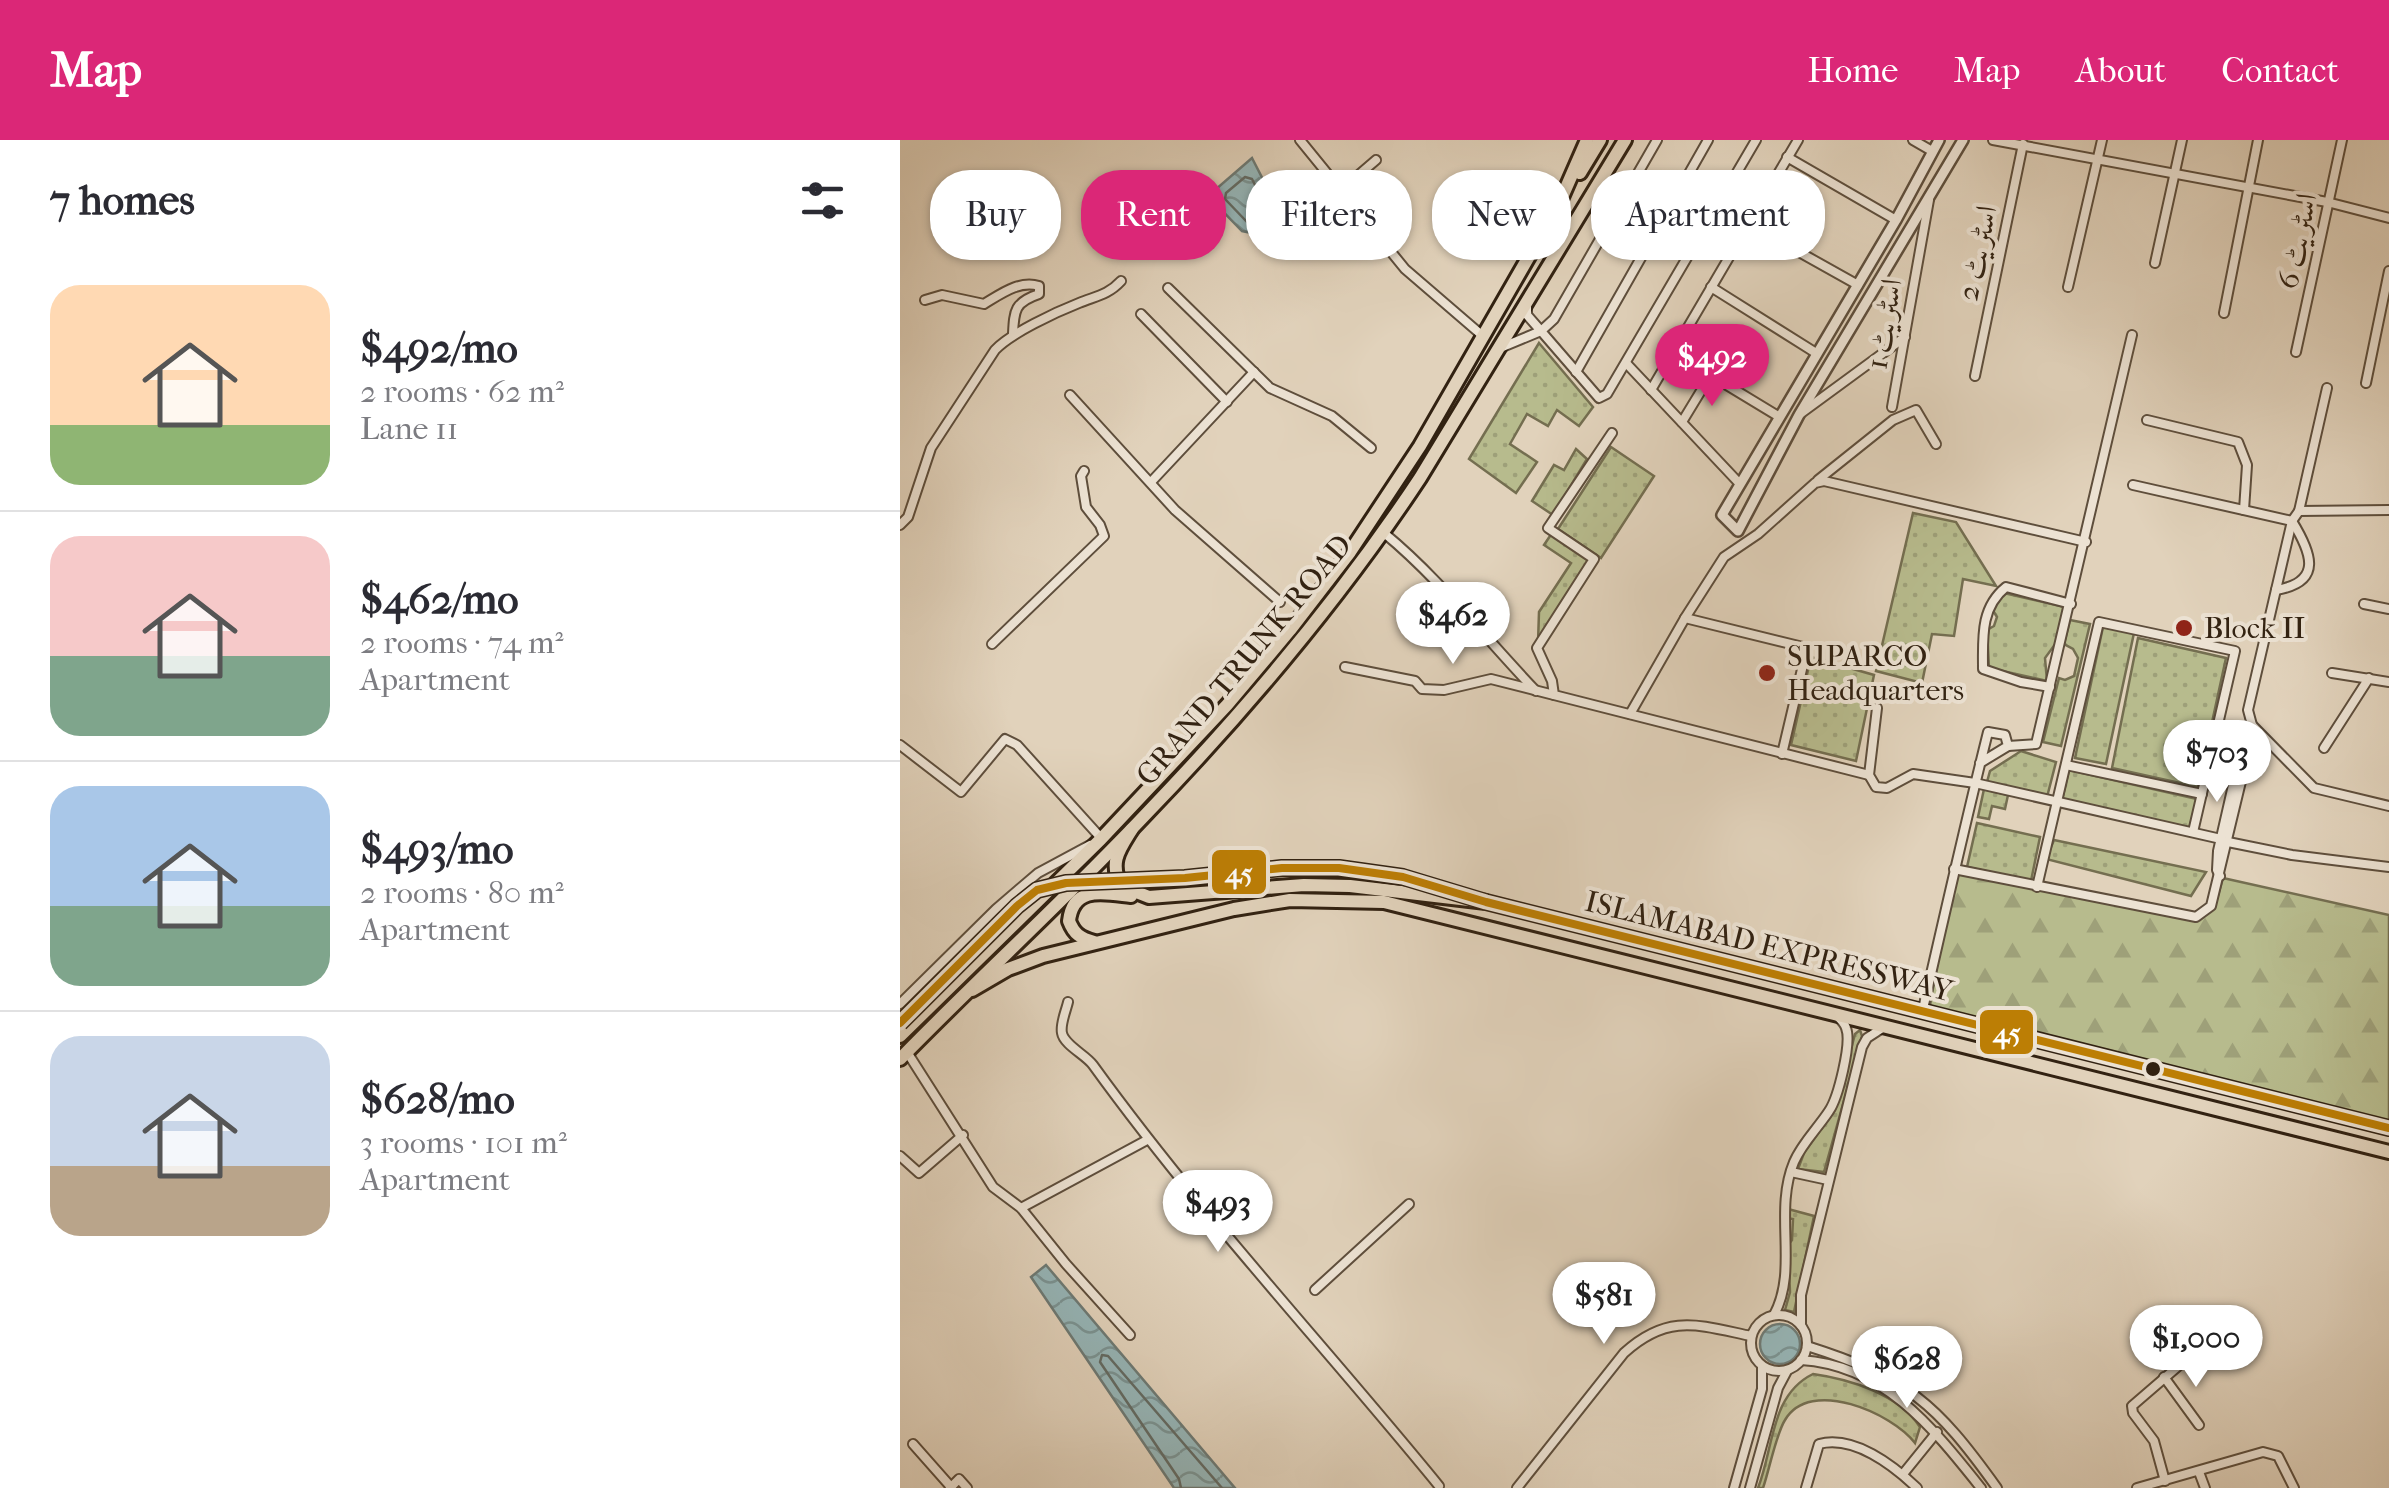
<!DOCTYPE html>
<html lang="en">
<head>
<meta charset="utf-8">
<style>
	:root { --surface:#fff; --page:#f2f2f3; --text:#2b2b33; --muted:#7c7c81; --line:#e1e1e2; --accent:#db2777 }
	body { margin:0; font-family:"IM FELL French Canon",Amiri,serif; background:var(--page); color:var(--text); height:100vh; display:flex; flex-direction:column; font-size:38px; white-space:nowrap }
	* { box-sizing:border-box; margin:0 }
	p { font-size:32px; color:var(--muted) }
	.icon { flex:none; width:55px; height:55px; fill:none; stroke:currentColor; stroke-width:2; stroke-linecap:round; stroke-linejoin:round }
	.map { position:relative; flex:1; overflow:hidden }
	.drawer { display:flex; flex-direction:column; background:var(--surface); width:900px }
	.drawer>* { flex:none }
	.hud { position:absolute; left:30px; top:30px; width:950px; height:90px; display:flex; gap:20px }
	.price { position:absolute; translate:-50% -85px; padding:0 22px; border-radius:35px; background:#fff; color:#222; font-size:32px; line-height:65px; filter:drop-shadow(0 2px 5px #0008) }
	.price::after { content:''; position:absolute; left:50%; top:60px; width:30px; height:22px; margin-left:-15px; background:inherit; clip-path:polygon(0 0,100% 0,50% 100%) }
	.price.current { background:var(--accent); color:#fff }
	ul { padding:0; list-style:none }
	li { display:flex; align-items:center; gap:30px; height:250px; padding:0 50px }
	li+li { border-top:2px solid var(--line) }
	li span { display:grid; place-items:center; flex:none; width:280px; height:200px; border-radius:30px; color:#555 }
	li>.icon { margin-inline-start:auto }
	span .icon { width:120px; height:120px; fill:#fffc; stroke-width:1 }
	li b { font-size:42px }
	h2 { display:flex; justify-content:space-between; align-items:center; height:120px; padding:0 50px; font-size:42px }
	.pill { padding:0 35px; border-radius:40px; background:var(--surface); box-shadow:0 2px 8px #0004; font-size:35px; line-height:90px }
	.pill.current { background:var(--accent); color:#fff }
	header { display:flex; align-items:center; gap:60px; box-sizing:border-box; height:140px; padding:0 50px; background:var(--accent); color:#fff }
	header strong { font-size:48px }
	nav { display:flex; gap:55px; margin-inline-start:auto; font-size:35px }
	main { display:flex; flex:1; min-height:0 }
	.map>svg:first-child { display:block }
</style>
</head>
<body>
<header>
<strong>Map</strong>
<nav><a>Home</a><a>Map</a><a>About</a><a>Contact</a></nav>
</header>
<main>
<section class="drawer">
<h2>7 homes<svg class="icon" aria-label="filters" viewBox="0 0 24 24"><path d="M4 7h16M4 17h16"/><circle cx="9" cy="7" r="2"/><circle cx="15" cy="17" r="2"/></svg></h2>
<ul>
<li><span style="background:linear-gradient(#ffd9b3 70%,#8fb573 0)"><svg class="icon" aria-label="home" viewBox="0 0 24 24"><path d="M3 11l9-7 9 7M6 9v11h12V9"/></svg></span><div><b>$492/mo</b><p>2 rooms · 62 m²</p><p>Lane 11</p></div></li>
<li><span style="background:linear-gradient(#f6c9c9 60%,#7fa58c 0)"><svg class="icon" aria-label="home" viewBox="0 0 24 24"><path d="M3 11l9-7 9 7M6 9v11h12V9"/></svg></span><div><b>$462/mo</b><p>2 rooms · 74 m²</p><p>Apartment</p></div></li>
<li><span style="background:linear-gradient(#a9c7e8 60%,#7fa58c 0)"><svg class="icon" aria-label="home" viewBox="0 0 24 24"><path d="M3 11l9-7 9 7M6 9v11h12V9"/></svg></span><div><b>$493/mo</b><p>2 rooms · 80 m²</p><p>Apartment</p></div></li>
<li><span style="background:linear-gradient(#c9d6e8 65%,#b9a48a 0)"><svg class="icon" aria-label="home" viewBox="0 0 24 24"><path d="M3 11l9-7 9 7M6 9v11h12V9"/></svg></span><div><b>$628/mo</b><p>3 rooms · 101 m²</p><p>Apartment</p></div></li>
</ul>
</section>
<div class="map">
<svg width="1489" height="1348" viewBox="0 0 1489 1348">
	<defs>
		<pattern id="grass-dots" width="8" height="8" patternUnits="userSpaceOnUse" patternTransform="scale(2.5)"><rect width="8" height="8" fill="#b7bb8d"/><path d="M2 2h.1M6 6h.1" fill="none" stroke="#9ea079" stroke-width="1.8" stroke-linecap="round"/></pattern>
		<pattern id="forest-firs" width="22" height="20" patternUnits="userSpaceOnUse" patternTransform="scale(2.5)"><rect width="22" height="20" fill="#b7bb8d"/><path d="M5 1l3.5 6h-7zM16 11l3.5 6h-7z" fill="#9ea079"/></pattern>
		<pattern id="water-waves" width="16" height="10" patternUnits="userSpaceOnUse" patternTransform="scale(2.5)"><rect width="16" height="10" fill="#96b6b8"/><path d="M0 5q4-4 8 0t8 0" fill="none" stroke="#7b9494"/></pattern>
	</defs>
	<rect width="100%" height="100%" fill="#e1d2bb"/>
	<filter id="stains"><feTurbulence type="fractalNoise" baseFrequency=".002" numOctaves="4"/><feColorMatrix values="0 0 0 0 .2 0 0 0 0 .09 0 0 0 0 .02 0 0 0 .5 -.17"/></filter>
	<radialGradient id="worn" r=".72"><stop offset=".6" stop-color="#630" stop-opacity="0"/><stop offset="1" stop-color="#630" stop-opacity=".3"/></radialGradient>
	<g fill="url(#grass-dots)" stroke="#746e50" stroke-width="2.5">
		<polygon points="639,203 693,267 679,286 657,270 648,286 627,274 610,304 637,322 616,353 569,319"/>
		<polygon points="711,307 754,336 701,418 658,389"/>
		<polygon points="676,309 687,319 653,375 632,361 654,325 664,330"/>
		<polygon points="1013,373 1056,382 1096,446 1063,439 1054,496 1032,494 1022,543 976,531"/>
		<polygon points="652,393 691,420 638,503 639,472 671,423 644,405"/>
		<polygon points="1104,453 1165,467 1156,503 1145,518 1147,541 1089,528 1087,490 1094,486 1097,477 1092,469"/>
		<polygon points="1170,480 1190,484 1161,606 1143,602 1159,538 1165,540 1174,536 1178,518 1173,509 1164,504"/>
		<polygon points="1203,487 1234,493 1206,624 1175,618"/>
		<polygon points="1238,498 1326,518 1298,647 1212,628"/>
		<polygon points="911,517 974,535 956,621 891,605"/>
		<polygon points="1121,611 1156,622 1147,657 1087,642 1090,631"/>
		<polygon points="1169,630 1297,659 1289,689 1162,660"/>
		<polygon points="1084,649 1108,655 1105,669 1092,666 1089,679 1078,677"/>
		<polygon points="1077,683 1140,697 1131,741 1067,727"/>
		<polygon points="1154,700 1306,732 1291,756 1146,719"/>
		<polygon points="960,890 962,896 924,1032 898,1029 904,1013 935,970 955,894"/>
		<polygon points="888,1069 914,1076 894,1172 885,1170 890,1152 888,1105 892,1100 893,1079 886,1078"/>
		<path d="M913,1234C949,1239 999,1254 1020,1287L1015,1303C992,1273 910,1237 885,1280C876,1294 869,1331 863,1348H858C874,1308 870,1255 913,1234Z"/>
	</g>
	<polygon fill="url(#forest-firs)" stroke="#746e50" stroke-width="2.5" points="1054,729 1300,780 1315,766 1323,738 1489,775 1489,981 1029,871"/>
	<g fill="url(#water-waves)" stroke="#6e7b76" stroke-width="2.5">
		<polygon points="352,18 395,102 342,91 308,56"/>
		<polygon points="146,1125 335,1348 274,1348 131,1137"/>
		<circle cx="880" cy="1204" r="20"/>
	</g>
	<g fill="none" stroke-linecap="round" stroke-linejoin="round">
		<g stroke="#646c65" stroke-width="2.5">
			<polygon points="345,37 352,39 372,79 370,85 347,82 325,59 326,53"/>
			<polyline points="281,1348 279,1339 200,1222 202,1215 208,1216 322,1348"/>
		</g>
		<defs>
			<g id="minor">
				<polyline points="400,0 505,129 584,197"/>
				<polyline points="757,0 654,179 641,191 699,258 707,254 856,0"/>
				<polyline points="1013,0 1032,11"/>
				<polyline points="1093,0 1427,62 1489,78"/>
				<polyline points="887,17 996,80"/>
				<polyline points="728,46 801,91"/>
				<polyline points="440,51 476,20"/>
				<polyline points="849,84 958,145"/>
				<polyline points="1255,123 1282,0"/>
				<polyline points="811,147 916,213"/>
				<polyline points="1168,147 1202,0"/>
				<polyline points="268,148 370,248 432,276 471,308"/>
				<path d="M25,160L42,155L84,164C101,154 119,140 139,146V154C115,162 114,170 113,194"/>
				<polyline points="1324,173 1358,0"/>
				<polyline points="241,174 327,262"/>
				<polyline points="600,208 641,191 627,175 627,165"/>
				<polyline points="1396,212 1442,0"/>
				<polyline points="774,213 878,276"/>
				<polyline points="726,223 839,343"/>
				<polyline points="676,232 808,0"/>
				<polyline points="1075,236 1123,4"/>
				<polyline points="1466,243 1489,131"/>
				<polyline points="751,250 898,0"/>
				<polyline points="170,255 275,370 380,462"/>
				<polyline points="992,267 1029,60"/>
				<polyline points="900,274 1005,197"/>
				<polyline points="1247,280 1338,302 1347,325 1344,370"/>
				<polyline points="782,282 810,236"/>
				<polyline points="712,293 648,388 694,419 637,508 652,541 654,555 969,635"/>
				<polyline points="918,340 993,280 1016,270 1036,304"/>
				<polyline points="251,342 354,232"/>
				<path d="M1233,345L1392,381C1411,412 1424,442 1376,450"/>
				<polyline points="1399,371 1427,248"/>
				<path d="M0,385L8,377L31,308L95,210C111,193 156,172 179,163C196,156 208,155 221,141"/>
				<path d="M484,393C540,439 585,498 636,551"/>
				<polyline points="1464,464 1489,469"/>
				<polyline points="785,478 824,417 858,394 915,343 924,341 1186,402"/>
				<polyline points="92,504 204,396 200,385 186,367 181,336 184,331"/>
				<polyline points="445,527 515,541 522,549 544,550 591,539 654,555"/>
				<polyline points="1432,533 1489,542"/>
				<path d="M1150,547L1121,542L1083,529C1083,498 1080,468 1106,447L1171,464"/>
				<polyline points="977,568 969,635 976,647 987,648 1013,634 1075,643 1321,699"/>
				<polyline points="730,574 785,478 907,508 882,614"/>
				<polyline points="1352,585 1414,648 1489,666"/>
				<polyline points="0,605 61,652 105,599 117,605 201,698"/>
				<polyline points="1108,606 1136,604 1232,195"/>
				<polyline points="1424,608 1469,538"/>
				<polyline points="1166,625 1302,654"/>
				<polyline points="1328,702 1392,715 1489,727"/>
				<polyline points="1054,729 1296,777 1311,766 1351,600 1349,594"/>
				<polyline points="1320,736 1317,730 1318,711 1344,597 1352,585 1348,570 1392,381 1399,371 1489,370"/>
				<polyline points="1137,747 1199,482 1335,511 1293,692"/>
				<path d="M168,862C166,871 160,884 162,893C164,905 186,915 193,925C300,1073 424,1205 539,1346"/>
				<polyline points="0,864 96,769 138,733 190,705"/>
				<path d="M1023,869C1044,777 1065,684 1088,592L1105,595L1108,606L1080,623"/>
				<polyline points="7,912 93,1047 121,1068 166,1124 230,1195"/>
				<polyline points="0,1016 19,1033 63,995"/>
				<polyline points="891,1032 928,1040"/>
				<polyline points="121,1068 247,1000"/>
				<polyline points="415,1150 509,1064"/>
				<circle cx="879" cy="1203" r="28"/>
				<path d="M874,1175C899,1129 873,1072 894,1022C902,1003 918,988 929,971C938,958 952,903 946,888C945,884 940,879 937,876"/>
				<polyline points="901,1185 901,1155 962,907 967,898 984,887"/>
				<path d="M907,1206C1008,1238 1036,1263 1097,1348"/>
				<path d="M901,1220C984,1225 1033,1288 1081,1348"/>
				<polyline points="1264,1237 1299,1285"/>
				<polyline points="13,1304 51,1347"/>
				<polyline points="1299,1332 1305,1348"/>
				<polyline points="1003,1334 1037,1292"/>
				<polyline points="1265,1341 1254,1301 1233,1273 1232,1266 1290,1216"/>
				<polyline points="50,1348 59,1339 67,1348"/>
				<path d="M617,1348L724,1213C768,1173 798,1185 851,1196"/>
				<polyline points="834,1348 862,1249 862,1227"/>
				<polyline points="850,1348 878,1248 887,1231"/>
				<path d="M906,1348L919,1304C954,1295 993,1325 1017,1348"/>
				<polyline points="1237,1348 1363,1312 1378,1316 1394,1348"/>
			</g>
			<polyline id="tertiary" points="1039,0 996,80 822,375 838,391 899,275 1063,0"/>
			<g id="trunk">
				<polyline points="680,33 700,0"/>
				<path d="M232,689C219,710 209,722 221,746L249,757L404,745L450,746L586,762L1489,988"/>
				<path d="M194,802C180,798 174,794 169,781C173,745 204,753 231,756"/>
				<polyline points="72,850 108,829 143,816 334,769 390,760 484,762 1489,1012"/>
				<polyline points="0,896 201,699 327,565 390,490 450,412 520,306 659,64 687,0"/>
				<path d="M0,919C81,836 167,758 247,673C347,569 440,459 520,338L725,0"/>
			</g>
		</defs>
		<use href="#minor" stroke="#5e4e3c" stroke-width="12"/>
		<use href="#tertiary" stroke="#5e4e3c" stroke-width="14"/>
		<use href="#trunk" stroke="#322212" stroke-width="18"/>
		<use href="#minor" stroke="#ece2d3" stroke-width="8"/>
		<use href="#tertiary" stroke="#ece2d3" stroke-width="9"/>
		<use href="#trunk" stroke="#e1d2bb" stroke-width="12"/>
		<defs>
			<polyline id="trunk-bridge" points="0,883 117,766 137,750 166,743 285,738 382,728 439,728 503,737 586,762"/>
		</defs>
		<use href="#trunk-bridge" stroke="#322212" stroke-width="18" stroke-linecap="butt"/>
		<use href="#trunk-bridge" stroke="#e1d2bb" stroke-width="12"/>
		<defs>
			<polyline id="bus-1" points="0,883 117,766 137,750 166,743 285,738 382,728 439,728 503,737 586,762 1489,988"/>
		</defs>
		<use href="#bus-1" stroke="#ece2d3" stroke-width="15"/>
		<use href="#bus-1" stroke="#bc7e05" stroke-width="8"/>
	</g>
	<g fill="#8f2418" stroke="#ece2d3" stroke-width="4">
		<circle cx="1284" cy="488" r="10"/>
		<circle cx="867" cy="533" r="10"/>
	</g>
	<circle fill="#322212" stroke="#ece2d3" stroke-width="4" cx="1253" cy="929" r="9"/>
	<g text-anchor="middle" stroke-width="8" stroke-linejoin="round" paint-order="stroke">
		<g font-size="30" fill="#322212" stroke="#ece2d3">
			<text transform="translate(1397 101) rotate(-78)" y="10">اسٹریٹ 6</text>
			<text transform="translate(1077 113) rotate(-78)" y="10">اسٹریٹ 2</text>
			<text transform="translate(984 184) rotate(-80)" y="10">اسٹریٹ 1</text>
			<text transform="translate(344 520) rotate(-50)" y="10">GRAND TRUNK ROAD</text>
			<text transform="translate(869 806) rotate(14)" y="10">ISLAMABAD EXPRESSWAY</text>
		</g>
		<g font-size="30" fill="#322212" stroke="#ece2d3" text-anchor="start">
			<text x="1304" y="498">Block II</text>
			<text x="887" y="526">SUPARCO<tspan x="887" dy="34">Headquarters</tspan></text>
		</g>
	</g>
	<g stroke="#ece2d3" stroke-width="4">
		<rect x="310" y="708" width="58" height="48" rx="10" fill="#bc7e05"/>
		<rect x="1078" y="868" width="57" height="48" rx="10" fill="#bc7e05"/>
	</g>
	<g font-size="28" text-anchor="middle" font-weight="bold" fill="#fff">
		<text x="339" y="742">45</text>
		<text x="1107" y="902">45</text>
	</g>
	<rect width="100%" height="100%" filter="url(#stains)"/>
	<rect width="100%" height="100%" fill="url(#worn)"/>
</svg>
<b class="price current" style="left:812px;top:269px">$492</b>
<b class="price" style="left:553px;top:527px">$462</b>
<b class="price" style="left:1317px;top:665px">$703</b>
<b class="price" style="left:318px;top:1115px">$493</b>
<b class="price" style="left:704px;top:1207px">$581</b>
<b class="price" style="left:1296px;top:1250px">$1,000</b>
<b class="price" style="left:1007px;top:1271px">$628</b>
<div class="hud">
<a class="pill">Buy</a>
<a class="pill current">Rent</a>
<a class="pill">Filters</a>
<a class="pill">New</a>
<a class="pill">Apartment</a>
</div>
</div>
</main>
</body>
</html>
